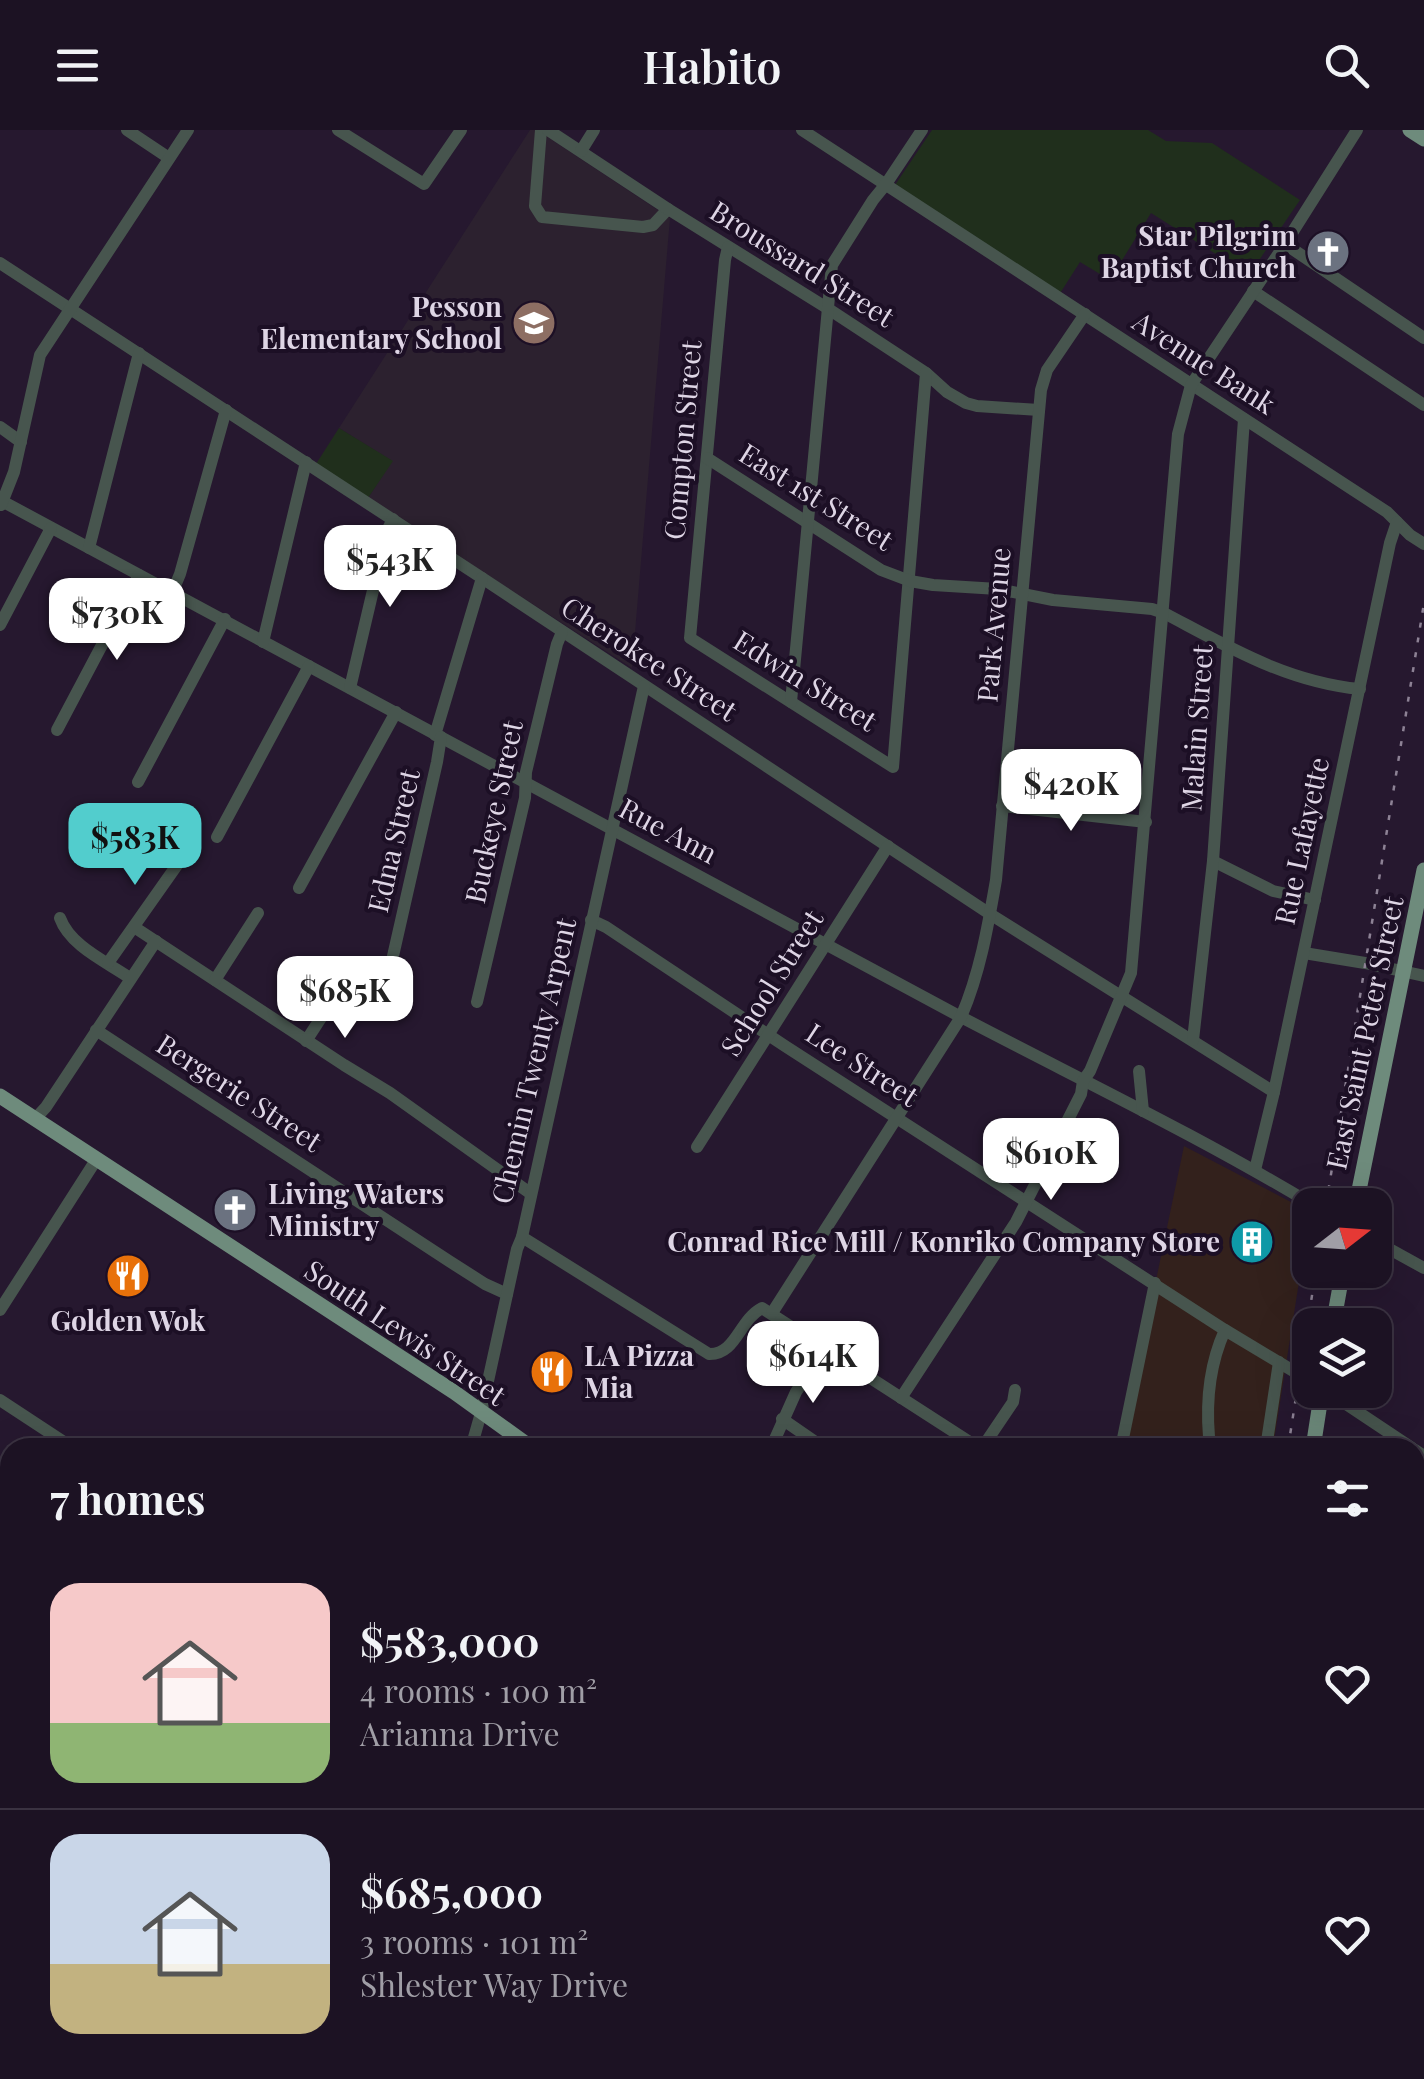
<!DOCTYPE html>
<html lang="en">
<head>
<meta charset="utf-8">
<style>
	:root { --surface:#1c1223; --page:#292030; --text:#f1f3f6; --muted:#a09ea6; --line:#3a3241; --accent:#52cdcd }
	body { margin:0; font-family:"Playfair Display",serif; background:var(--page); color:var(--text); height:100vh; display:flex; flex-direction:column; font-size:38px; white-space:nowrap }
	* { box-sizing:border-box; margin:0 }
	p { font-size:32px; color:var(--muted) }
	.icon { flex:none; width:55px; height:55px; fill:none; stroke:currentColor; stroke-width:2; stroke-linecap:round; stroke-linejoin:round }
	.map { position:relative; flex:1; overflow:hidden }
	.details { position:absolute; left:0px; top:1308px; width:1425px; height:642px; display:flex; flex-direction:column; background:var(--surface); border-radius:30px 30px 0 0; box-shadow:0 10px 40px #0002,0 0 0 2px var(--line) }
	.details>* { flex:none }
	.needle { width:65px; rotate:73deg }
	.buttons { position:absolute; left:1292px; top:1058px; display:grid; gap:20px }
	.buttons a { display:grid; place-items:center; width:100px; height:100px; border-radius:20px; background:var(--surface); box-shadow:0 10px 40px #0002,0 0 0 2px var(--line); font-size:50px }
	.price { position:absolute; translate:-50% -85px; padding:0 22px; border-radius:20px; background:#fff; color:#222; font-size:32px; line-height:65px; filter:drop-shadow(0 2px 5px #0008) }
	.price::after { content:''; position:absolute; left:50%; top:60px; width:30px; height:22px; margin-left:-15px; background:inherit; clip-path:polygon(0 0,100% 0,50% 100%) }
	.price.current { background:var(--accent); color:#111 }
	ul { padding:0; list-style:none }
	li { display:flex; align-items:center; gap:30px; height:250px; padding:0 50px }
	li+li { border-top:2px solid var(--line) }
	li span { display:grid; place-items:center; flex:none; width:280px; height:200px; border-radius:30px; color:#555 }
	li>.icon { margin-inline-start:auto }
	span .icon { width:120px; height:120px; fill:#fffc; stroke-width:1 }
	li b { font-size:42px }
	h2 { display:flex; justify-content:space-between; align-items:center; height:120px; padding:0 50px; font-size:42px }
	header { display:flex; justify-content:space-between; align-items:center; height:130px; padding:0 50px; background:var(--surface); font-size:45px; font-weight:600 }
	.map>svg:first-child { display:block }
</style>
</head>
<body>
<header><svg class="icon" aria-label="menu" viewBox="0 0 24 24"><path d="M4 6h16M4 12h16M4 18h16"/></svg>Habito<svg class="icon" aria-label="search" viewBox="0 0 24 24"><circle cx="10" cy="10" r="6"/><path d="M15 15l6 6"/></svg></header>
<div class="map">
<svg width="1424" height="1949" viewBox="0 0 1424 1949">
	<rect width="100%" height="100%" fill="#26182f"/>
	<polygon fill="#33211c" points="1184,1016 1310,1082 1273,1317 1121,1318"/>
	<polygon fill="#2c212f" points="530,0 537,0 670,88 632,538 368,368 392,331 339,298"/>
	<g fill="#202f1c">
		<polygon points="932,0 1148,0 1166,11 1212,13 1300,70 1249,145 1151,83 1110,150 1080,132 1059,165 895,55"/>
		<polygon points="339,298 393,331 368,368 316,334"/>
	</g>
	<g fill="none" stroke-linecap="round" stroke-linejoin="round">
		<polyline stroke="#416d71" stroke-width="2.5" points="1213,1949 1215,1940"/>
		<g stroke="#47554e" stroke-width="12">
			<polyline points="127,0 169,28"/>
			<polyline points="338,0 424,54 461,0"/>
			<polyline points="541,0 535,76 542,87 643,97 653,95 668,79"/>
			<polyline points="548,0 668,79 827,178 926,243 947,262 966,273 977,276 1039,280"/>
			<polyline points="802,0 1387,382 1410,405 1424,414"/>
			<polyline points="581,21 594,0"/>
			<polyline points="1285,114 1424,208"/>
			<polyline points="728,117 725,130 690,508 893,637 926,243"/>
			<polyline points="0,133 482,448 990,784 1274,962"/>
			<polyline points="1253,161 1424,275"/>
			<polyline points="0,297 21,312"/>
			<path d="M707,328L881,440L910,451L933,455L998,459L1053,470L1152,479L1164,483C1227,516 1286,552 1360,559"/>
			<path d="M0,370L961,887C1079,949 1199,1006 1313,1075"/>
			<polyline points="1,375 14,342 40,225 188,0"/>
			<polyline points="89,418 139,223"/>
			<polyline points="172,463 180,444 226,280"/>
			<polyline points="0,495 51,398"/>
			<polyline points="263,512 306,332"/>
			<polyline points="350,558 387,401 393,389"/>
			<polyline points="791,572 832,135 873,70 886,54 922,0"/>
			<polyline points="57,600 139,445"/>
			<polyline points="435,605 482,448"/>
			<polyline points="138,652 225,489"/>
			<polyline points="1002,676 1146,692"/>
			<polyline points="217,707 309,536"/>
			<polyline points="1213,731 1273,761 1315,770"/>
			<polyline points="299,758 396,582"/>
			<path d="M60,788C70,816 107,832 130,848"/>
			<polyline points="591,790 606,797 785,916 1225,1200 1310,1251"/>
			<polyline points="134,797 344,935 390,963 530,1063"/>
			<polyline points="1304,823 1365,833 1424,846"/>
			<polyline points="393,826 437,632 441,607"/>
			<polyline points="108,833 182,728 177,712 135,686 124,687"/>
			<polyline points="215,850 258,783"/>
			<polyline points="477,872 525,668 526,642 557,514 562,502"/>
			<polyline points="96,900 449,1131 485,1154 507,1164"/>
			<polyline points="1193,910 1213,731 1244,289"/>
			<polyline points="306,911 352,840"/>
			<polyline points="1139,941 1143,981"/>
			<polyline points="35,989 46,977 156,811"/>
			<polyline points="697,1017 888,716"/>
			<polyline points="1255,1040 1274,962 1390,413 1397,392"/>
			<path d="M522,1107L709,1224C736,1225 739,1190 762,1178L979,1318"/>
			<polyline points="1375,1111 1424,1138"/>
			<polyline points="0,1180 96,1030"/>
			<path d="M772,1183L961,887C980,843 988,796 996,750L1041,260L1047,240L1085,184"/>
			<polyline points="1325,1260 1412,1318"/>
			<polyline points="901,1268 1016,1092 1081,964 1083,951 1090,941 1131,843 1178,304 1191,255 1285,114 1357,0"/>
			<polyline points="0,1270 73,1318"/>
			<polyline points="782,1289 824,1318"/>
			<path d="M1209,1307C1206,1271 1210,1233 1225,1200"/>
			<polyline points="471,1318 481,1283 517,1119 522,1107 644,556"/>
			<polyline points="771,1318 796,1262 824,1219"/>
			<polyline points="982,1318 1013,1272 1015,1260"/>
			<polyline points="1121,1318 1155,1153"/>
			<polyline points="1266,1318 1279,1232"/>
			<polyline points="1415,1320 1424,1326"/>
			<polyline points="1415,1439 1424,1399"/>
			<polyline points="0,1723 10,1730"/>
			<polyline points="0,1742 10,1749"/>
			<polyline points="303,1940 315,1949"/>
			<polyline points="332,1940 346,1949"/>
			<polyline points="1002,1940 1016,1949"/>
			<polyline points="52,1949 55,1940"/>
			<polyline points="883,1949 889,1940"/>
			<polyline points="1167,1949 1168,1940"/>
		</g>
		<g stroke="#6e8b7c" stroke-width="15">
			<polyline points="1410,0 1424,9"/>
			<polyline points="0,966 454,1262 532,1318"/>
			<polyline points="1356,1075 1424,740"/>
			<polyline points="1333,1195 1343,1140"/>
			<polyline points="1313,1318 1322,1260"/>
			<polyline points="1415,1923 1424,1930"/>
			<polyline points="1237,1949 1238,1940"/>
		</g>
		<g stroke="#8d8295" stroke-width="2.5" stroke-dasharray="5 10" stroke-linecap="butt">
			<polyline points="1326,1075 1424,473"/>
			<polyline points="1288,1318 1316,1140"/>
			<polyline points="1190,1949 1192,1940"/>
		</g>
	</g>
	<defs>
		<symbol id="church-disc" viewBox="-11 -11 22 22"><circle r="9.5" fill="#6b7280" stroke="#1c0f25"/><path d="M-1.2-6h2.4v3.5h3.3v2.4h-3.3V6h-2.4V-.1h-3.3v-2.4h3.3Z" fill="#fff"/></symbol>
		<symbol id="school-disc" viewBox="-11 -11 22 22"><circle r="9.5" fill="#8d6e63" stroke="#1c0f25"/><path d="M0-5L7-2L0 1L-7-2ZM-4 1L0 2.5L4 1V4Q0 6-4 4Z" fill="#fff"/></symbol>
		<symbol id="building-disc" viewBox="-11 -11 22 22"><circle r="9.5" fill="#0f9aa8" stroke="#1c0f25"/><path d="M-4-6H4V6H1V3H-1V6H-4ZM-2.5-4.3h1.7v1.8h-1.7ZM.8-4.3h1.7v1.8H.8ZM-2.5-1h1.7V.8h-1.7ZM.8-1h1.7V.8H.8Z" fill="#fff"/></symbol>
		<symbol id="restaurant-disc" viewBox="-11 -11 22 22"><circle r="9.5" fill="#e8710a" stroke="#1c0f25"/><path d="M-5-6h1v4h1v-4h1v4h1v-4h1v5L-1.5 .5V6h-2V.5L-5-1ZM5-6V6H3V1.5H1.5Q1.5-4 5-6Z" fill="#fff"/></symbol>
	</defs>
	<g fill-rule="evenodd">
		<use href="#church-disc" x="1303" y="97" width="50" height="50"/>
		<use href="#school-disc" x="509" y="168" width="50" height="50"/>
		<use href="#church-disc" x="210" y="1055" width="50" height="50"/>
		<use href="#building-disc" x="1227" y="1087" width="50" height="50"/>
		<use href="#restaurant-disc" x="103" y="1121" width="50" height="50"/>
		<use href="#restaurant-disc" x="527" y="1217" width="50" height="50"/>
	</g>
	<g text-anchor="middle" stroke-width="8" stroke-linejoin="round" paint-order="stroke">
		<g font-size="28" font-weight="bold" fill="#ded5e5" stroke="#1c0f25" text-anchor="end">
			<text x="1296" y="116">Star Pilgrim<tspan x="1296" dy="32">Baptist Church</tspan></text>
			<text x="502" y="187">Pesson<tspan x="502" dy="32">Elementary School</tspan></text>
			<text x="268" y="1074" text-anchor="start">Living Waters<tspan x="268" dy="32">Ministry</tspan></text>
			<text x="1220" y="1122">Conrad Rice Mill / Konriko Company Store</text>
			<text x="128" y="1201" text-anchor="middle">Golden Wok</text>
			<text x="584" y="1236" text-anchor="start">LA Pizza<tspan x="584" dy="32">Mia</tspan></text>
		</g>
		<g font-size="28" fill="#ded5e5" stroke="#1c0f25">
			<text transform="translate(802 134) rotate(32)" y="10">Broussard Street</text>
			<text transform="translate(1204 233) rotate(33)" y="10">Avenue Bank</text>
			<text transform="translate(683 310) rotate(-85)" y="10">Compton Street</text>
			<text transform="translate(816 367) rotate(32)" y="10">East 1st Street</text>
			<text transform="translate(994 495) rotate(-85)" y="10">Park Avenue</text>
			<text transform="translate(649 529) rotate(33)" y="10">Cherokee Street</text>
			<text transform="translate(805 551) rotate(32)" y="10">Edwin Street</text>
			<text transform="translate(1197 598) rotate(-86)" y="10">Malain Street</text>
			<text transform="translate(494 682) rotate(-78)" y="10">Buckeye Street</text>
			<text transform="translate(668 701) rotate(28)" y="10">Rue Ann</text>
			<text transform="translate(394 711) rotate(-77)" y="10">Edna Street</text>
			<text transform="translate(1302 711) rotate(-78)" y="10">Rue Lafayette</text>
			<text transform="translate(772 853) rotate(-58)" y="10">School Street</text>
			<text transform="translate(1365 903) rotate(-78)" y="10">East Saint Peter Street</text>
			<text transform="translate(534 931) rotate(-77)" y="10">Chemin Twenty Arpent</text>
			<text transform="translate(862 935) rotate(33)" y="10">Lee Street</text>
			<text transform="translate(239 963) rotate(33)" y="10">Bergerie Street</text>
			<text transform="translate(405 1203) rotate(34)" y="10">South Lewis Street</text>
		</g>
	</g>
</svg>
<div class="buttons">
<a><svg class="needle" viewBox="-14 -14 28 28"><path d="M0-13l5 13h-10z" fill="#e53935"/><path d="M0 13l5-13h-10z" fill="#a09ea6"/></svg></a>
<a><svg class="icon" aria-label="layers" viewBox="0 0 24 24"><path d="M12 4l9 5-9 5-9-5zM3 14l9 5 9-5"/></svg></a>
</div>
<b class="price" style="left:390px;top:480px">$543K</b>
<b class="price" style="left:117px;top:533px">$730K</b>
<b class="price" style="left:1071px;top:704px">$420K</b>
<b class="price current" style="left:135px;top:758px">$583K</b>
<b class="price" style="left:345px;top:911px">$685K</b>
<b class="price" style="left:1051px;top:1073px">$610K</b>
<b class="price" style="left:813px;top:1276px">$614K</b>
<section class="details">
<h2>7 homes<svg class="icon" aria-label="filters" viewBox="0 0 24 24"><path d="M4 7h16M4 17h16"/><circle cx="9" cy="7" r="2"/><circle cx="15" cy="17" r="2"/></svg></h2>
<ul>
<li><span style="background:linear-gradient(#f6c9c9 70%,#8fb573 0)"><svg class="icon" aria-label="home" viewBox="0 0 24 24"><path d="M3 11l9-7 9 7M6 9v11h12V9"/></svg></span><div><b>$583,000</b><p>4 rooms · 100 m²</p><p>Arianna Drive</p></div><svg class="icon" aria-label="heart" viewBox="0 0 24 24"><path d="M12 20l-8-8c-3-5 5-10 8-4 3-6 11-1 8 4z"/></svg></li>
<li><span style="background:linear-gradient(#c9d6e8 65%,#c2b280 0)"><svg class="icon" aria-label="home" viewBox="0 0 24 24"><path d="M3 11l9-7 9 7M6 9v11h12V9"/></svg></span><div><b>$685,000</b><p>3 rooms · 101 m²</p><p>Shlester Way Drive</p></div><svg class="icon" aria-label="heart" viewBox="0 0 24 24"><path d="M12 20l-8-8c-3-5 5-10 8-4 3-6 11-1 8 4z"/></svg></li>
</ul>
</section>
</div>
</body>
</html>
